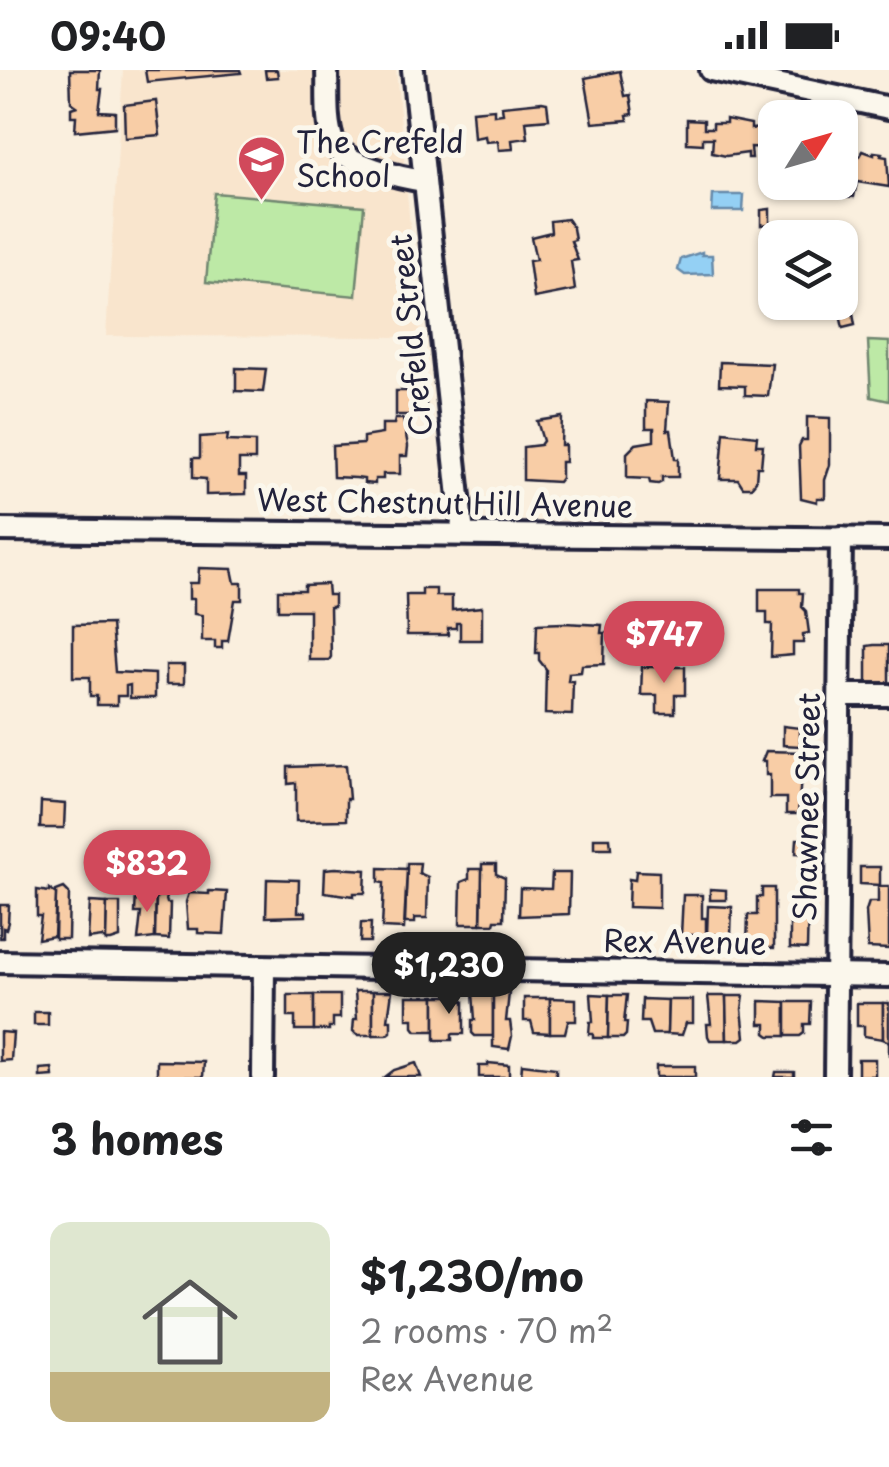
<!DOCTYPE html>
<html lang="en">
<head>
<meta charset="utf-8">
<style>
	:root { --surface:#fff; --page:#f2f2f2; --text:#202124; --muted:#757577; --accent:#d1495b }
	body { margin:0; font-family:"Playpen Sans",sans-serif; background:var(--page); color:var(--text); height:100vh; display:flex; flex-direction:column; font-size:38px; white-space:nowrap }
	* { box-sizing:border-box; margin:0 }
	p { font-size:32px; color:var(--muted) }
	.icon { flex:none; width:55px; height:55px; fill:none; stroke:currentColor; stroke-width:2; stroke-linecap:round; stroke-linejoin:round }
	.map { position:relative; height:1007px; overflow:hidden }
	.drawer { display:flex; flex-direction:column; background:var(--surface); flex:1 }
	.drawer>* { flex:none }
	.needle { width:65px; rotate:53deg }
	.controls { position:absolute; left:758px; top:30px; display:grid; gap:20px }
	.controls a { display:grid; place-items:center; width:100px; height:100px; border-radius:20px; background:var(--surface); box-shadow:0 2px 8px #0004; font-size:50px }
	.price { position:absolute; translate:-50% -85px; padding:0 22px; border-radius:35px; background:var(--accent); color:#fff; font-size:32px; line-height:65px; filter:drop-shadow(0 2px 5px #0008) }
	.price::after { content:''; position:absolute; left:50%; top:60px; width:30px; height:22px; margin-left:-15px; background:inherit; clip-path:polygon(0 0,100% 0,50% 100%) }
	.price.current { background:#222; color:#fff }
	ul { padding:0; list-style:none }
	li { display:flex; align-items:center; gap:30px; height:250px; padding:0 50px }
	li span { display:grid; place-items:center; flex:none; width:280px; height:200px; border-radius:20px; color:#555 }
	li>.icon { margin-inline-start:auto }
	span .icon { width:120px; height:120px; fill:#fffc; stroke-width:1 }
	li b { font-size:42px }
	h2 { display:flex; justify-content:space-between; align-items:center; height:120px; padding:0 50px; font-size:42px }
	.status { display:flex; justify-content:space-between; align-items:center; height:70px; padding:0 50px; background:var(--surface); direction:ltr }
	.status svg { height:28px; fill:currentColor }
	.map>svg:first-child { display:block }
</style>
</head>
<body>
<div class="status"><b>09:40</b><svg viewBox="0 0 49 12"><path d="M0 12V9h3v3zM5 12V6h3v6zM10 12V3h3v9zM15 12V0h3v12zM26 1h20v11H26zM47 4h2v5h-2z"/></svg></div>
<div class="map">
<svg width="889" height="1007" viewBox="0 0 889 1007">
	<rect width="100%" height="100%" fill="#faefde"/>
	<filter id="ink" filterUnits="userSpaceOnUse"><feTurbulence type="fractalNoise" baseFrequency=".01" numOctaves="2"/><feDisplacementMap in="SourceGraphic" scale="20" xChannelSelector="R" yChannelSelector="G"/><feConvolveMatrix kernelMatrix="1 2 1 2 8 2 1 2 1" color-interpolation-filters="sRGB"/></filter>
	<g filter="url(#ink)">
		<polygon fill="#f9e5cd" points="123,0 396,0 420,267 106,266"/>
		<g fill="#bde9a6" stroke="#708670" stroke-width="2.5">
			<polygon points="214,123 364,136 356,226 206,212"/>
			<polygon points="868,271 889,272 889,331 871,327"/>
		</g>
		<g fill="#94d0f4" stroke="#668aaa" stroke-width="2.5">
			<polygon points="713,125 744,125 743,141 712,141"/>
			<polygon points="702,182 702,185 712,185 713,204 685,205 678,200 681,189"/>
		</g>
		<g fill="#f8cda6" stroke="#22223b" stroke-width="2.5">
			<polygon points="70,0 100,0 99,19 102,19 99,41 115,42 115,57 75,61 76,46 71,46 71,38 77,36 71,32"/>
			<polygon points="145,0 240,0 241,3 147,12"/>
			<polygon points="265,0 277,0 278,7 266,8"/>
			<polygon points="620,1 625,26 630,25 633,44 627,45 628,50 593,53 585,8"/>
			<polygon points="156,31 160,65 125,68 124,35"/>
			<polygon points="542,32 547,33 549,49 526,51 528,68 512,70 513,79 499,80 498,71 486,72 485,66 474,68 472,41 494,39 494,45 503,44 502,36"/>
			<polygon points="687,49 704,50 704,58 713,58 713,53 726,53 726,49 751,54 751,59 775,57 775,78 751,77 752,88 748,88 748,83 726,86 712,83 713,68 703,68 703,74 687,73"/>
			<polygon points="863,81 874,85 874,82 882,83 881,86 887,87 889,117 857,112 854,127 840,126 840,86 860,86"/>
			<polygon points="770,139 770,154 761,155 761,140"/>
			<polygon points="567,149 573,158 575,170 571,171 578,190 571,191 575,220 534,228 529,191 536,190 531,167 551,162 550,151"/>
			<polygon points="851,233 855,255 843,258 838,236"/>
			<polygon points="720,292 772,294 768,326 745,325 745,316 719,315"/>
			<polygon points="236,298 266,299 263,322 236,321"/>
			<rect x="396" y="321" width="30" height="24"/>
			<polygon points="646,331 669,332 667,360 671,360 675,389 678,389 678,407 662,407 662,412 658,414 650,413 649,409 627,408 627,383 636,374 654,371 654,358 646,358"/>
			<polygon points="562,347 561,375 565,375 565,392 561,392 561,408 558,412 523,410 523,377 540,375 543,371 537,351"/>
			<polygon points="807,347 830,348 830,395 825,410 825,428 817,428 817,432 801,428 799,376 802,370 807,370"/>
			<polygon points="395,349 403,349 408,376 407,386 400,386 400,404 383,404 383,409 375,409 375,414 364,413 364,409 356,408 333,407 332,376 363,374 363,367 382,364 382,354 394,354"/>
			<polygon points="724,362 757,366 756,375 763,375 761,397 757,397 756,411 751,417 743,417 738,409 720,409"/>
			<polygon points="228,365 227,371 255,372 255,390 239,390 239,406 246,406 246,424 206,425 206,409 193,408 193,388 200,388 200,367"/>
			<polygon points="199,498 232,499 235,513 242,513 242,530 235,530 228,571 222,571 222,578 215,578 215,571 202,571 202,545 194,544 194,529 189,529 189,513 198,513"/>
			<polygon points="327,514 328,525 334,525 334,537 330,537 331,587 329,590 309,590 309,540 278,540 278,520 304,520 304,515"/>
			<polygon points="422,519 436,519 436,526 452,526 452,540 482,537 482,570 460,570 460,553 456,553 456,558 448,558 448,565 407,565 406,525 422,525"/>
			<polygon points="759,519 799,519 799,523 803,523 802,537 806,541 809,563 803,564 803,573 793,573 793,585 771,587 772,554 767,554 767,542 759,542"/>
			<rect x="642" y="550" width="19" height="36"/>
			<polygon points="564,553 602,555 601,563 605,563 604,594 582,595 581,602 569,603 568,611 573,611 572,645 545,644 546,599 539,590 539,583 536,583 537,554"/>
			<polygon points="111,554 115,602 155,604 155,628 130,628 130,615 126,616 126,626 117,626 117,635 97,635 97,626 90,626 90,607 73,607 73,555"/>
			<polygon points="874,575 889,575 889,614 867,614 867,576"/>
			<rect x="166" y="595" width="18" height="19"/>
			<polygon points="642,597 685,597 685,625 675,625 675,643 657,643 657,625 641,625"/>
			<polygon points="783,656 800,658 800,676 783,675"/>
			<polygon points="766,681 803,682 798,744 786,744 786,728 770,728 770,705 766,705 766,691 762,691"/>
			<polygon points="346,695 349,729 346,729 346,750 296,751 296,713 288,714 288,697"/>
			<polygon points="41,732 65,734 64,758 40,758"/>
			<polygon points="594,768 610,768 611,778 594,778"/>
			<polygon points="797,769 816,770 816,784 796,783"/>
			<polygon points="407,793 420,793 419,803 428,807 427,848 415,848 415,853 405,853"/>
			<polygon points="482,794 496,794 496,804 505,808 504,850 495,850 494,854 481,854"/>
			<polygon points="860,797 880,797 880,815 860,814"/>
			<polygon points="336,798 366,800 365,823 354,823 354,826 324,822 325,799"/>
			<polygon points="379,798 407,799 404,859 382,858 384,813 379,812"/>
			<polygon points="469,799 482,799 481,854 460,854 461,812 469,809"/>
			<polygon points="636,801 659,802 659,838 628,837 629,809 635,810"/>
			<polygon points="552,803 570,803 569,844 519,846 520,818 551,819"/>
			<polygon points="267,809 299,810 298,842 306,842 306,846 266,847"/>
			<polygon points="878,816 889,816 889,879 868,878 866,841 869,832 878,832"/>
			<polygon points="64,818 69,823 68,869 55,869 56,821"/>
			<polygon points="762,818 774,818 774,878 747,877 748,845 757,845 757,827 762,827"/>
			<polygon points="49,819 56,824 54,866 38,869 41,846 37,846 37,820 49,822"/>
			<polygon points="710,819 726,820 726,830 710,830"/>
			<polygon points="151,821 156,822 155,868 138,870 141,843 135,843 136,823 150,824"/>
			<polygon points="209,821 227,822 224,864 198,863 198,859 188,859 186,832 189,823 209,824"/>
			<polygon points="683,825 702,825 702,848 706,848 706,865 681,865"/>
			<polygon points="159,826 165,826 167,833 170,833 169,869 155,868 156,827"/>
			<polygon points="90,832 107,833 106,871 102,867 88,869"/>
			<polygon points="107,833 120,833 120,868 111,871 106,871"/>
			<polygon points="0,835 9,835 8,852 6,859 3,858 3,868 0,868"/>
			<polygon points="708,836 732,837 731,865 707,864"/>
			<polygon points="790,842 808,842 807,879 790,878"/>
			<polygon points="361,853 371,853 370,872 360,872"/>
			<polygon points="355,921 373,921 373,965 357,965 353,961 354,949 357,949"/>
			<polygon points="373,921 392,921 388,950 391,950 391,962 387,965 373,965"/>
			<polygon points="473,923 493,923 493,966 475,966 472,963 472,950 475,950"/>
			<polygon points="493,923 509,923 506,951 510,951 512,966 509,979 493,977"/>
			<polygon points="591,924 609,925 608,968 593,968 593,964 589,964 590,952 593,952"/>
			<polygon points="288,925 314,925 314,960 295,960 295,947 288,947"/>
			<polygon points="314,925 340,925 340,948 333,948 333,957 329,957 329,960 314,960"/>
			<polygon points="609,925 627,925 624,953 627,953 626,965 623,968 608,968"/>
			<polygon points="407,926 435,926 435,961 416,961 413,957 413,949 407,949"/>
			<polygon points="435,926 458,926 458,930 464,931 464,964 452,964 452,970 435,970"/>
			<polygon points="708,926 726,926 727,970 710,970 708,966 707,954 711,954"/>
			<polygon points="726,926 744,926 742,939 745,967 741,970 727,970"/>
			<polygon points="524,928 550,928 550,963 534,962 531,951 524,951"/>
			<polygon points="550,928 576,929 576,951 568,951 565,963 550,963"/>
			<polygon points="642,929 668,930 667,964 652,964 648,952 641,952"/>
			<polygon points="668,930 693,930 693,953 686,953 682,965 667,964"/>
			<polygon points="760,931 786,932 786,966 770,966 766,963 766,954 760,954"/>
			<polygon points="786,932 811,932 810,954 804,954 804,963 800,966 786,966"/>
			<polygon points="857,933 883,933 883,969 864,966 864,956 857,956"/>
			<polygon points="883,933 889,933 889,987 889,972 883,969"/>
			<rect x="34" y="942" width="14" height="13"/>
			<polygon points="0,962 13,963 11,990 0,991"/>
			<rect x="858" y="989" width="17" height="17"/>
			<polygon points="157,991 204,992 203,1007 157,1007"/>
			<polygon points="416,993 421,1007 385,1007 394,1000"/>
			<polygon points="488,993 509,995 509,1007 479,1007 479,996 488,996"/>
			<polygon points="522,994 556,998 556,1007 521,1007"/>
			<rect x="656" y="996" width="39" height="11"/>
			<polygon points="52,998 53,1006 40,1007 40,999"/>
			<polygon points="776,1002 794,1002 794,1007 775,1007"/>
		</g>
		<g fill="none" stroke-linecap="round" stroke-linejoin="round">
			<defs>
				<g id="minor">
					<path d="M327,0C328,22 325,51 333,71C343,95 402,108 425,111"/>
					<polyline points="413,0 463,464"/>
					<polyline points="711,0 889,38"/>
					<polyline points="0,460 889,469"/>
					<polyline points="840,625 889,625"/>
					<polyline points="0,892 889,906"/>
					<polyline points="263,1007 264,897"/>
					<polyline points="835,1007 841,468"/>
				</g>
			</defs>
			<use href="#minor" stroke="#22223b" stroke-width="28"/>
			<use href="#minor" stroke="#fbf7ec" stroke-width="20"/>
		</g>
	</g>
	<defs>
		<symbol id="school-pin" viewBox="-11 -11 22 30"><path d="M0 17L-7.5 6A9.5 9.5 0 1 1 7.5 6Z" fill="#d1495b" stroke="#fbf7ec"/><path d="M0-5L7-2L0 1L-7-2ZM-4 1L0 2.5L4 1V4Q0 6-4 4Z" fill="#fff"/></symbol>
	</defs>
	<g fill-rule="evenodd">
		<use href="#school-pin" x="234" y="62" width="55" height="75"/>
	</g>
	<g text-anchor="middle" stroke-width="10" stroke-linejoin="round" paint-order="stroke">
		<g font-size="30" fill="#22223b" stroke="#fbf7ec" text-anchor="start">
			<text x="296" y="83">The Crefeld<tspan x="296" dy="34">School</tspan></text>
		</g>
		<g font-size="30" fill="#22223b" stroke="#fbf7ec">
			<text transform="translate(412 265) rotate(-96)" y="10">Crefeld Street</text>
			<text transform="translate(445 434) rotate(1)" y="10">West Chestnut Hill Avenue</text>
			<text transform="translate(808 737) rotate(-89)" y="10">Shawnee Street</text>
			<text transform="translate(685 873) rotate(1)" y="10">Rex Avenue</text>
		</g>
	</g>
</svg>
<div class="controls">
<a><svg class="needle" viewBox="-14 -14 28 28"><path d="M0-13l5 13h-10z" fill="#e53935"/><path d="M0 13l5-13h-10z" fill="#757577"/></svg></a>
<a><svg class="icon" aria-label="layers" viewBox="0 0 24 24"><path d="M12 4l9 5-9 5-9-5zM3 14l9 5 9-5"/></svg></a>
</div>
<b class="price" style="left:664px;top:616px">$747</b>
<b class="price" style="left:147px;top:845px">$832</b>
<b class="price current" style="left:449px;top:947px">$1,230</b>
</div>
<section class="drawer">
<h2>3 homes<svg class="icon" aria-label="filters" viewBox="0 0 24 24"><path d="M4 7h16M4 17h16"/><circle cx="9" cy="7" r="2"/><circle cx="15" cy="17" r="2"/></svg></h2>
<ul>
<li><span style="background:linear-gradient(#dfe7d0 75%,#c2b280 0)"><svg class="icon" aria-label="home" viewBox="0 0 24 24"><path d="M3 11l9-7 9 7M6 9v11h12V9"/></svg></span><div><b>$1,230/mo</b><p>2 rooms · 70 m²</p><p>Rex Avenue</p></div></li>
</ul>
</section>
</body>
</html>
